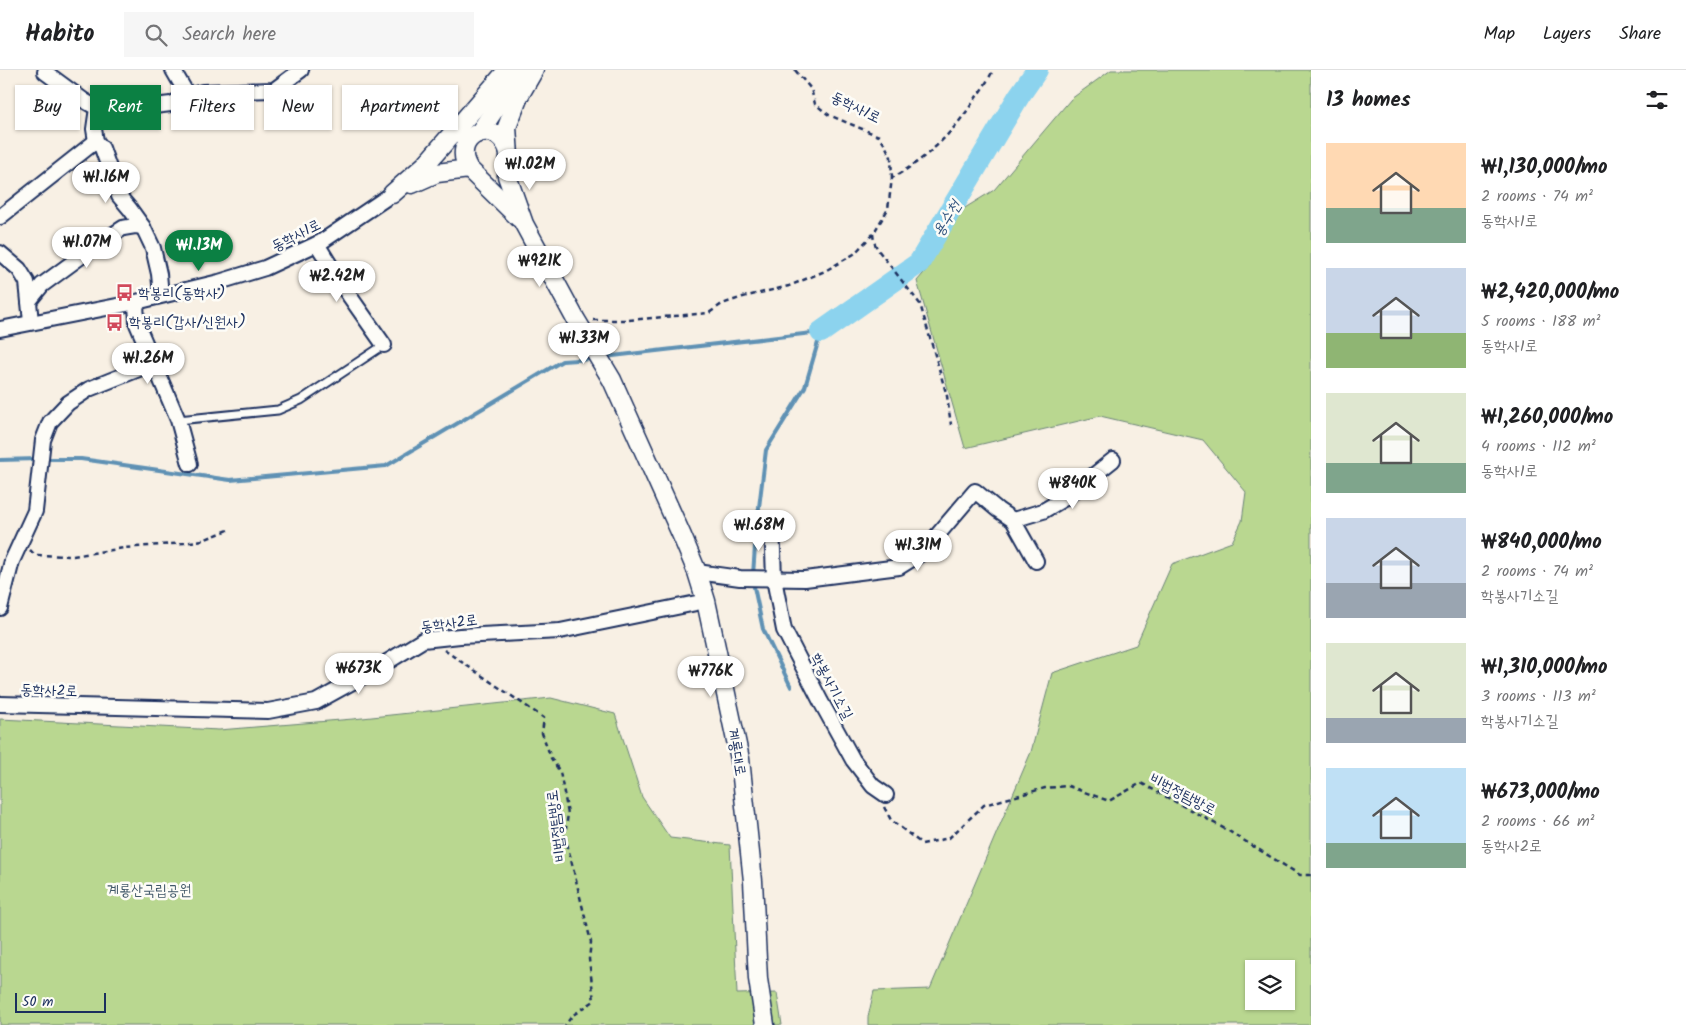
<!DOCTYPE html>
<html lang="en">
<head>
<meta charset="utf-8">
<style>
	:root { --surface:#fff; --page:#f6f6f6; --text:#202124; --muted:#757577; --line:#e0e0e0; --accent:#0b8043 }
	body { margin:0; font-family:Kalam,"Poor Story",sans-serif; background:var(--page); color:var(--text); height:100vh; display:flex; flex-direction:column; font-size:19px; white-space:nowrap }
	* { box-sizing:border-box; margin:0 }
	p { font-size:16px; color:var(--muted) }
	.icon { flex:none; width:28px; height:28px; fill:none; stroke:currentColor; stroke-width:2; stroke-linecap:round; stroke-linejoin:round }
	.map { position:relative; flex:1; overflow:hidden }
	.side { display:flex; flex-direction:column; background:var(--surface); width:375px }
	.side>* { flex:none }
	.guide { position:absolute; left:15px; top:15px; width:475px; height:45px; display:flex; gap:10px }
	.tools { position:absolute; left:1245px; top:890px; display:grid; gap:10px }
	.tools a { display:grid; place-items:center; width:50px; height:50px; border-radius:0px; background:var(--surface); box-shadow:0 1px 4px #0004; font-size:25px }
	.scale { position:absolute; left:15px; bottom:12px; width:91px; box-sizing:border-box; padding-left:5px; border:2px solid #1b2f5e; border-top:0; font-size:14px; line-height:18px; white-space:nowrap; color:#1b2f5e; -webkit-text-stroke:4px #fdfcf7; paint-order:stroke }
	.price { position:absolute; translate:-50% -42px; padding:0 11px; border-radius:18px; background:#fff; color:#222; font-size:16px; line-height:32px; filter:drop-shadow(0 1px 2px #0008) }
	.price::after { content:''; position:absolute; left:50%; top:30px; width:15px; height:11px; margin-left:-8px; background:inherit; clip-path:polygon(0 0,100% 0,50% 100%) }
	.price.selected { background:var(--accent); color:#fff }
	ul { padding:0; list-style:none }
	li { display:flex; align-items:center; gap:15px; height:125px; padding:0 15px }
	li span { display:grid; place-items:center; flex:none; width:140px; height:100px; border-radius:0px; color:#555 }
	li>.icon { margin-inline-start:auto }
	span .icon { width:60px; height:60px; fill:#fffc; stroke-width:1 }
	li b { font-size:21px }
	h2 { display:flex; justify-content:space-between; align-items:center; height:60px; padding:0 15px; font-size:21px }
	.chip { padding:0 18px; border-radius:0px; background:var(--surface); box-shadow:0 1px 4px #0004; font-size:18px; line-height:45px }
	.chip.selected { background:var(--accent); color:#fff }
	header { display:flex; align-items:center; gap:30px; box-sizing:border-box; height:70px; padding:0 25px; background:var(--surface); border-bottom:1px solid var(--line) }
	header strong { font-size:24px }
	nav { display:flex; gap:28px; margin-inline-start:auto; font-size:18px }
	.search { width:350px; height:45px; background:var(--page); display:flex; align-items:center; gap:12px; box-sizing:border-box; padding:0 18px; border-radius:0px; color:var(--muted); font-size:19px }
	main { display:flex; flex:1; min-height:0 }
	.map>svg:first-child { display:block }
</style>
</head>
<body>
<header>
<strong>Habito</strong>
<div class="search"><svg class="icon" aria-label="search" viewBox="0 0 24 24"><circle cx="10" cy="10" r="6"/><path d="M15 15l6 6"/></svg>Search here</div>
<nav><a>Map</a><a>Layers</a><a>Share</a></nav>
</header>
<main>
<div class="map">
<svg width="1311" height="955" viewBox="0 0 1311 955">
	<rect width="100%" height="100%" fill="#f8f0e4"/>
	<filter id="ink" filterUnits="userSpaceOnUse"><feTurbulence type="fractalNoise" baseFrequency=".02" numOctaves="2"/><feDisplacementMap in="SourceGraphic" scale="10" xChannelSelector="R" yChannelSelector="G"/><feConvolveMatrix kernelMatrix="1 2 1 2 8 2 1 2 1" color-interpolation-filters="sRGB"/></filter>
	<g filter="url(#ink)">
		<g fill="#b9d790" stroke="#6a8377" fill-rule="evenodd">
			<path d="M1111,0H1311V955H868V947L874,921L930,919L1031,682L1052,603L1136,575L1172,494L1232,472L1242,451L1246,422L1203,370L1100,346L965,378L917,211L929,197L930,188L936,173L947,153L960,141L994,120L1071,29ZM1254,899H1286V931H1254Z"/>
			<polygon points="551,628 615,644 642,727 670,768 730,775 737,924 777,923 782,955 0,955 0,649 219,660 353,649"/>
		</g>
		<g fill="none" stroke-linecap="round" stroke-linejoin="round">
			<g stroke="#5f91b4" stroke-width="4">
				<polyline points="604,287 821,262 805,317 766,380 756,462 753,505"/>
				<polyline points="45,389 81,389 230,410 386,396 562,291 592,289"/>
				<polyline points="0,390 38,389"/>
				<polyline points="753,512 763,559 791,617"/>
			</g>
			<polyline stroke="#8cd3ee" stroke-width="22" points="821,262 919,193 1019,26 1037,0"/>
			<defs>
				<polyline id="service" points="178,350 278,340 301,330 384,275"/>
				<g id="minor">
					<polyline points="173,0 188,26"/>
					<polyline points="45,2 83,30 97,38 115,36 154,36 171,34 188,26 203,22 274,20 301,0"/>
					<polyline points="97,38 94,59 96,71 102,78 119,126 130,139 143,157 153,178 159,204 161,225"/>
					<polyline points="0,147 96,71"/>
					<polyline points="317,174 346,221 384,275"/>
					<polyline points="0,183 19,199 27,212 31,252"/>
					<polyline points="29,231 42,215 91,179 123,158 135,156 143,157"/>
					<polyline points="136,232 137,254 178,350 190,394"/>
					<polyline points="0,259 132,233 219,212 265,198 321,172 392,124"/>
					<polyline points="1013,450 1043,441 1065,428 1113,390"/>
					<polyline points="772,453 774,509 784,560 821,632 853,690 873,716 886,725"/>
					<polyline points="697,502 740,508 805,509 899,497 923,482 975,421 998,440 1013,450 1036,491"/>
					<polyline points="0,538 12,491 35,441 43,370 50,352 68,333 89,319 154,293"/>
					<polyline points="0,634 268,641 316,632 374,600 423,570 460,566 560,561 706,531"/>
				</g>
				<g id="tertiary">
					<polyline points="534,0 519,26 507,57 509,86 507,106 524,154 576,250 612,310 682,466 697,502 706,531 740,689 753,811 758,909 765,955"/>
					<polyline points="479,63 520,2"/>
					<path d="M508,79C493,44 449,68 469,99L519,148"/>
					<polyline points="412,114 437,103 469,99"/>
					<polyline points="392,124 425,95 505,3 513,0"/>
				</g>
			</defs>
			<use href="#service" stroke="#1b2f5e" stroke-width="11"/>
			<use href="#minor" stroke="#1b2f5e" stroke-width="18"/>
			<use href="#tertiary" stroke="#1b2f5e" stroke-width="21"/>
			<g stroke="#1b2f5e" stroke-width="2.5" stroke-dasharray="5 4" stroke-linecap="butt">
				<polyline points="795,0 811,19 815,34 829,45 879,66 885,75 891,87 892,108"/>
				<polyline points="873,164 874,172 878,180 920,234 947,326 951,355"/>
				<path d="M593,250H629L709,243L722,234L743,227L789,216L825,201L854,184L873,164L888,139L892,108C928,88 955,61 977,26C983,18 989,9 993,0"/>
				<polyline points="30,480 35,485 73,486 124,478 184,473 203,470 231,459"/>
				<polyline points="444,580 544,648 542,663 551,688 560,702 568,744 565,765 591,872 589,889 594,931 573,945 565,955"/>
				<polyline points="884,737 891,750 922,774 949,768 984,735 1045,718 1068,716 1109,731 1141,713 1227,760 1300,805 1311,805"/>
			</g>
			<use href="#service" stroke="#fdfcf7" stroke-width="7"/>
			<use href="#minor" stroke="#fdfcf7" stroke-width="14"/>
			<use href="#tertiary" stroke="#fdfcf7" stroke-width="18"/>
		</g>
	</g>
	<defs>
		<symbol id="bus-bare" viewBox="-9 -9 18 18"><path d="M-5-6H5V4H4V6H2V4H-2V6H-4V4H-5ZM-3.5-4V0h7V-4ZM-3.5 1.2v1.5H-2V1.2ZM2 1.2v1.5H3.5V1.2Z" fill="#d1495b" stroke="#fdfcf7" stroke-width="2.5" paint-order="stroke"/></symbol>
	</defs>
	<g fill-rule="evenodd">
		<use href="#bus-bare" x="112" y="210" width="25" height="25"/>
		<use href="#bus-bare" x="102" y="240" width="25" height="25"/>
	</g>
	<g text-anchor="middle" stroke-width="5" stroke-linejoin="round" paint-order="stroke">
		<g font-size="15" fill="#1b2f5e" stroke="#fdfcf7">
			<text transform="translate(856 37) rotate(26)" y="5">동학사1로</text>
			<text transform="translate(296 165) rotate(-27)" y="5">동학사1로</text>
			<text transform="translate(449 553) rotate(-8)" y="5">동학사2로</text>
			<text transform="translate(832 616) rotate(62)" y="5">학봉사기소길</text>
			<text transform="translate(49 620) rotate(2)" y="5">동학사2로</text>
			<text transform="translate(737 682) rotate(80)" y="5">계룡대로</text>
			<text transform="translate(1183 724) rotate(28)" y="5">비법정탐방로</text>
			<text transform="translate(556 756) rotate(-97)" y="5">비법정탐방로</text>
		</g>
		<g font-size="15" fill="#1b2f5e" stroke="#fdfcf7" text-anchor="start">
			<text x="138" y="228">학봉리(동학사)</text>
			<text x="129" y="257">학봉리(갑사/신원사)</text>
		</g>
		<g font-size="15" fill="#42596a" stroke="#fdfcf7">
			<text x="149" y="825">계룡산국립공원</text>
		</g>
		<g font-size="16" font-style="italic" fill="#375882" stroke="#fdfcf7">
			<text transform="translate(946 148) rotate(-58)" y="6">용수천</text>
		</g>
	</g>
</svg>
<div class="tools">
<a><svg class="icon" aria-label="layers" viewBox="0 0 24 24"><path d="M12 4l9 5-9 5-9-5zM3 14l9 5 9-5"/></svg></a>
</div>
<div class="scale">50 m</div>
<b class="price" style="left:530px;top:121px">₩1.02M</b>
<b class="price" style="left:106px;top:134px">₩1.16M</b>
<b class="price" style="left:87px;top:199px">₩1.07M</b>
<b class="price selected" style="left:199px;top:202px">₩1.13M</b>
<b class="price" style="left:540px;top:218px">₩921K</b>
<b class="price" style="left:337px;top:233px">₩2.42M</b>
<b class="price" style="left:584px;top:295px">₩1.33M</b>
<b class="price" style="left:148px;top:315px">₩1.26M</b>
<b class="price" style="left:1073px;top:440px">₩840K</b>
<b class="price" style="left:759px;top:482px">₩1.68M</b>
<b class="price" style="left:918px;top:502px">₩1.31M</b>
<b class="price" style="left:359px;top:625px">₩673K</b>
<b class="price" style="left:711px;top:628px">₩776K</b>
<div class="guide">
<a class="chip">Buy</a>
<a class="chip selected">Rent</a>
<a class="chip">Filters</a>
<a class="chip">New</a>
<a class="chip">Apartment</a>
</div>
</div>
<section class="side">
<h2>13 homes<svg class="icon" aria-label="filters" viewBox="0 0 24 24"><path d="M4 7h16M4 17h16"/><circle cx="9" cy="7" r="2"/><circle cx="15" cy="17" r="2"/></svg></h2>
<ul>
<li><span style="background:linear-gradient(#ffd9b3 65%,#7fa58c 0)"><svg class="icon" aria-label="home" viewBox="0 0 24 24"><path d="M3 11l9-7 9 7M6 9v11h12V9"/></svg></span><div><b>₩1,130,000/mo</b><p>2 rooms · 74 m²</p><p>동학사1로</p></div></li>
<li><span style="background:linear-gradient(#c9d6e8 65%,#8fb573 0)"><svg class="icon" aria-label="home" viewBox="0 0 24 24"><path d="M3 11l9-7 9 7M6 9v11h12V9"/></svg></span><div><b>₩2,420,000/mo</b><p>5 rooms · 188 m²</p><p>동학사1로</p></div></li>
<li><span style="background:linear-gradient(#dfe7d0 70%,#7fa58c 0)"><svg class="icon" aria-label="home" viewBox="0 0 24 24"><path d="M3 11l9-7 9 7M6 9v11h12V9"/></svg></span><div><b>₩1,260,000/mo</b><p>4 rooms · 112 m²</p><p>동학사1로</p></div></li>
<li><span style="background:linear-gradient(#c9d6e8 65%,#9aa5b1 0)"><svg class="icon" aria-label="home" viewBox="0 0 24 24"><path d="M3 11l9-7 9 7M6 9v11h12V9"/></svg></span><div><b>₩840,000/mo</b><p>2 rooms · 74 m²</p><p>학봉사기소길</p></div></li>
<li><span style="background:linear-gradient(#dfe7d0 75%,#9aa5b1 0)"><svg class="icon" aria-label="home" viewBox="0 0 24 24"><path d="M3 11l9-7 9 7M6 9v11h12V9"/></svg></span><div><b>₩1,310,000/mo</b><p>3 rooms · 113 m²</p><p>학봉사기소길</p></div></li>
<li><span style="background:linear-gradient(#bfe0f5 75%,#7fa58c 0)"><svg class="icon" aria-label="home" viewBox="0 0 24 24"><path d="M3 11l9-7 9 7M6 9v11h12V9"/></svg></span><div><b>₩673,000/mo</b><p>2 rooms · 66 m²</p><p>동학사2로</p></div></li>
</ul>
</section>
</main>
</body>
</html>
